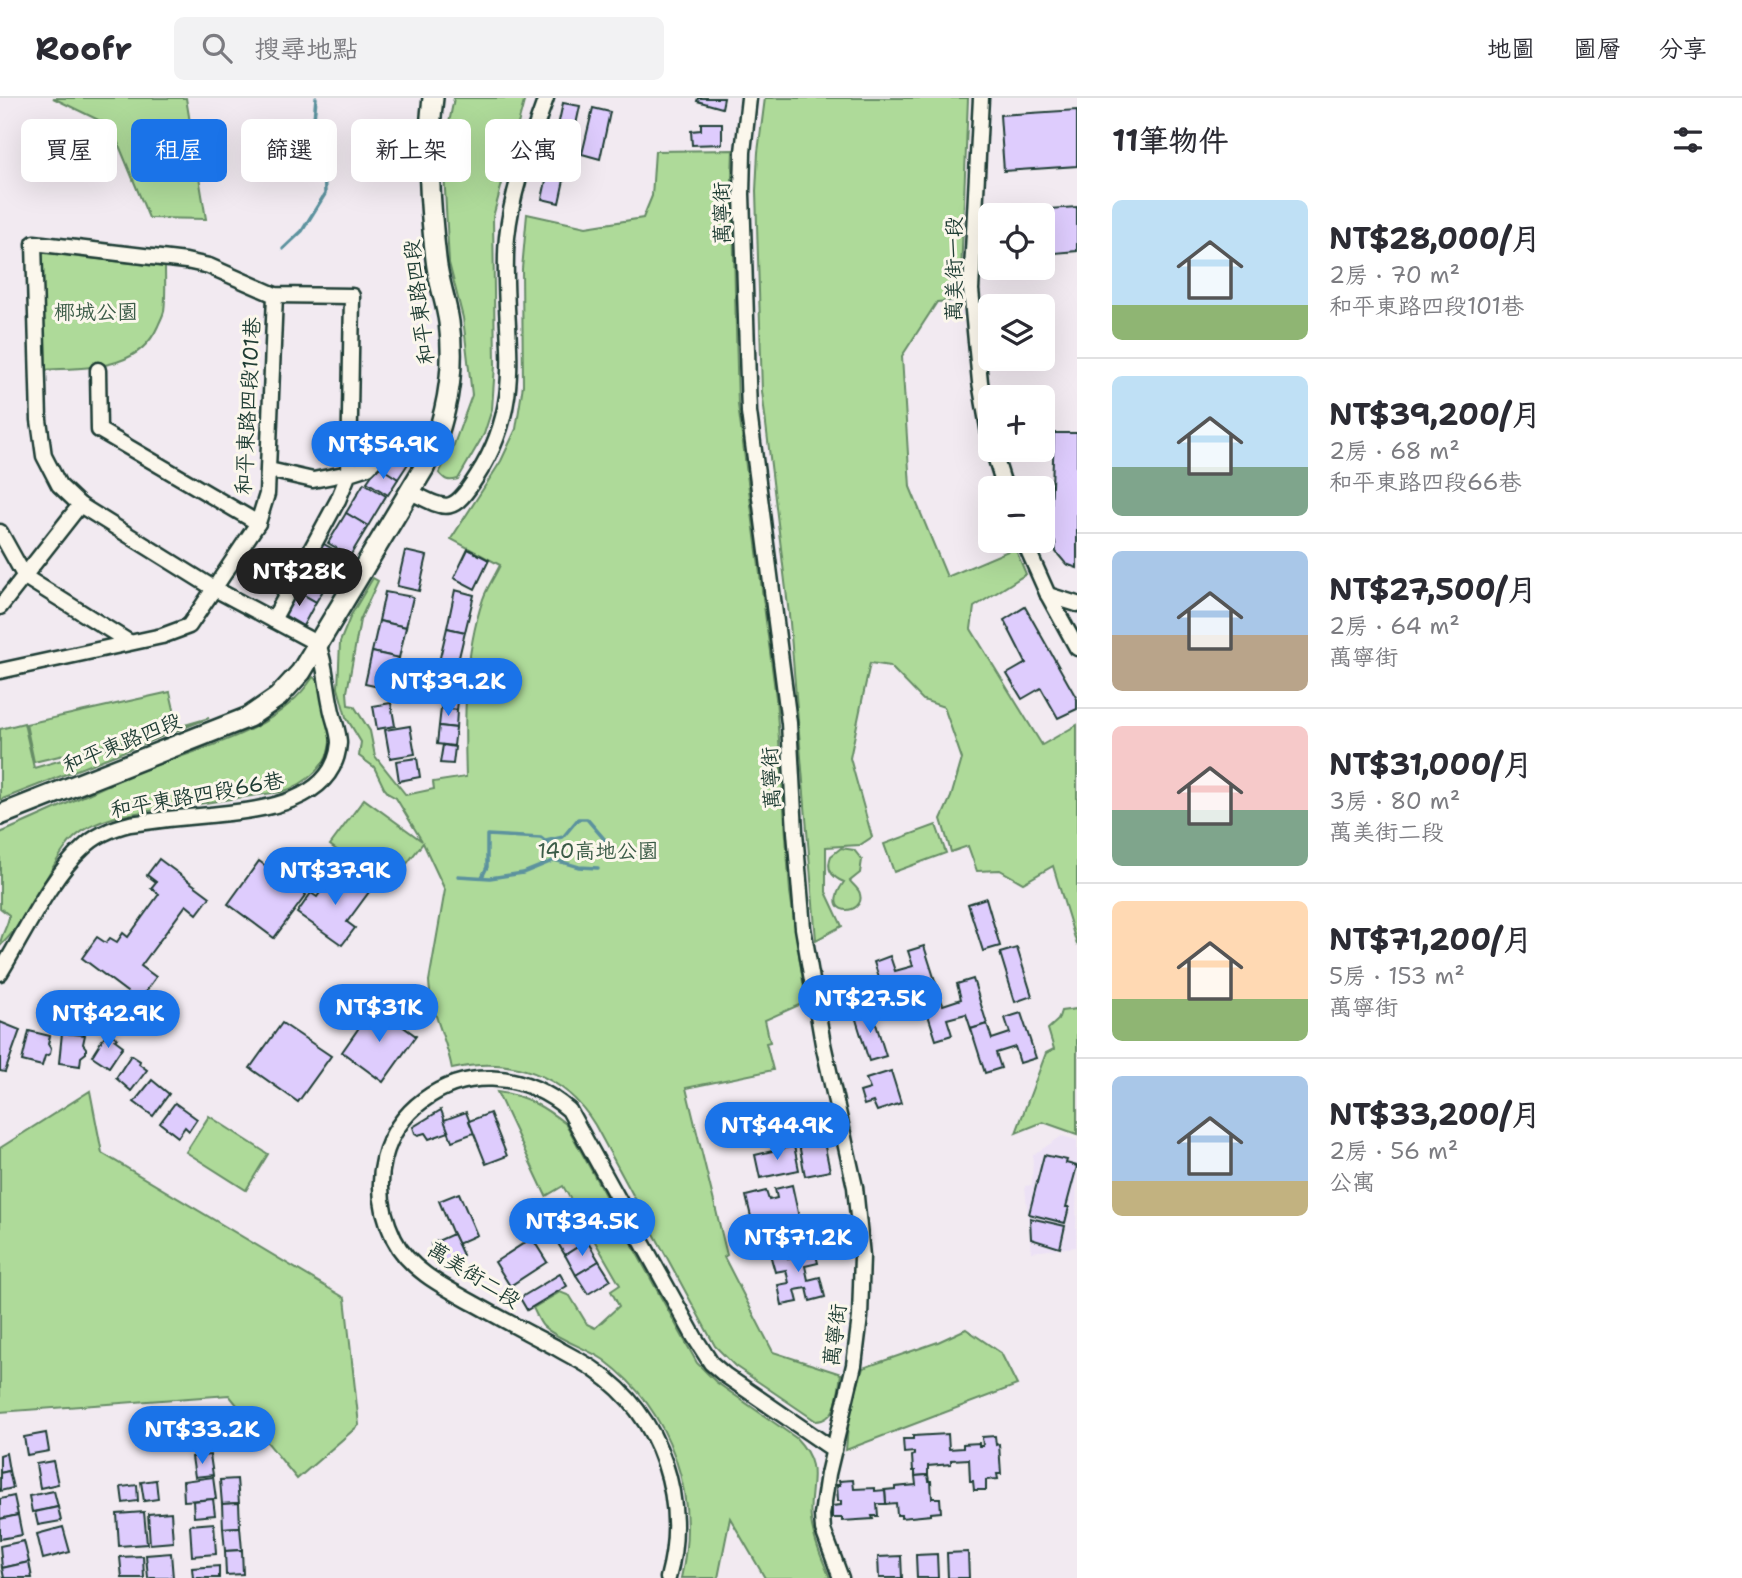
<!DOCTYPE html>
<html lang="zh-TW">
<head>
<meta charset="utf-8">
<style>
	:root { --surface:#fff; --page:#f2f2f3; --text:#2b2b33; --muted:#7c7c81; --line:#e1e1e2; --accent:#1a73e8 }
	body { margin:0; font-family:"Shantell Sans","LXGW WenKai TC",sans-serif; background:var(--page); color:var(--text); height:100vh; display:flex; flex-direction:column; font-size:26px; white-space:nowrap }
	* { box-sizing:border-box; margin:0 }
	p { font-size:23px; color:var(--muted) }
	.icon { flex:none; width:38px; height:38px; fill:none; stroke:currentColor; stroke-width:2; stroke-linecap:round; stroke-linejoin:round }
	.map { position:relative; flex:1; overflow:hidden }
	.sheet { display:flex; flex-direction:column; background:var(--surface); width:665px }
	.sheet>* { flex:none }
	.hud { position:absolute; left:21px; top:21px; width:665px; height:63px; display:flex; gap:14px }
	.controls { position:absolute; left:978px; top:105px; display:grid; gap:14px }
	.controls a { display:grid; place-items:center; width:77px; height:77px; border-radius:10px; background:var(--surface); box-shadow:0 7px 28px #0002; font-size:35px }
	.price { position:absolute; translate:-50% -60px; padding:0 16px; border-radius:24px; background:var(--accent); color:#fff; font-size:23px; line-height:46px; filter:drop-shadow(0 2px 4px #0008) }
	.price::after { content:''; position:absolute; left:50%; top:42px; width:21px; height:16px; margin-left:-10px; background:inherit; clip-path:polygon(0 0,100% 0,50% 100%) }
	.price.selected { background:#222; color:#fff }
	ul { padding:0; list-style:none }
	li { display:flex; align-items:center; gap:21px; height:175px; padding:0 35px }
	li+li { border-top:2px solid var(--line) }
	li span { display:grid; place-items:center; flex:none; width:196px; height:140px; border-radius:10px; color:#555 }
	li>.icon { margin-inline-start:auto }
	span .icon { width:84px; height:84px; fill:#fffc; stroke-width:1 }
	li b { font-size:30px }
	h2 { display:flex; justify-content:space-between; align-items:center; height:84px; padding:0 35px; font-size:30px }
	.tag { padding:0 24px; border-radius:10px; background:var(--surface); box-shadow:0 7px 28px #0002; font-size:24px; line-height:63px }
	.tag.selected { background:var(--accent); color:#fff }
	header { display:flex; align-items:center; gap:42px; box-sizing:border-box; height:98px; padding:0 35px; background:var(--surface); border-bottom:2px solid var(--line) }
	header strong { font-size:33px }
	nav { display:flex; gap:38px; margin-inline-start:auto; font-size:24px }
	.search { width:490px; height:63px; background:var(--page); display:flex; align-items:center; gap:18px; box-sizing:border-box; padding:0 24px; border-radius:10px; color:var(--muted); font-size:26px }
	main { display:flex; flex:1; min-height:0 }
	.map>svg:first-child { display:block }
</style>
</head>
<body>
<header>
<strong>Roofr</strong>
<div class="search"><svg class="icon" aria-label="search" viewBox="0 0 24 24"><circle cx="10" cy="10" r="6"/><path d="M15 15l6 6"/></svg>搜尋地點</div>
<nav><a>地圖</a><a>圖層</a><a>分享</a></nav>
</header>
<main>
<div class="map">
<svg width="1077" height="1480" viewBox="0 0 1077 1480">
	<rect width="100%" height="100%" fill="#f2eaf1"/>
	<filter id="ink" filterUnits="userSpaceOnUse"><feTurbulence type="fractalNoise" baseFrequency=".0143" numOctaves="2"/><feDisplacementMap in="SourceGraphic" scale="14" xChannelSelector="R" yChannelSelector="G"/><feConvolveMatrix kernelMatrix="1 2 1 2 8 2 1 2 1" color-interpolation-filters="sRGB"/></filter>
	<g filter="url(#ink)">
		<polygon fill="#ece1f5" points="1062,1038 1077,1042 1076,1149 1031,1154 1025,1088 1032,1087 1033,1057"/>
		<g fill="#aeda99" stroke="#668c66" stroke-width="2">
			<polygon points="53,0 186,0 206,121 149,120 111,28"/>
			<path d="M454,0H525L493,119L495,267L492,311L484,336L458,381C448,384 445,382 439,375L453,349L472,297L463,220L449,165L443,55Z"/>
			<polygon points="765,0 968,0 960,202 937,204 902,258 910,389 947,479 1015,450 1026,476 974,509 971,531 1042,647 1077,627 1077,847 1053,768 1023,785 1000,772 977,773 968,748 951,754 941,721 951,699 962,661 944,609 923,602 890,568 870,565 850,660 872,739 860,747 826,749 826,794 842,828 816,842 790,525 762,293 756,93 758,54"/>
			<path d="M733,52L732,80L738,307L776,600L790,794L806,904L765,922L770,944L766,945L773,972L686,990L727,1157L724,1159L773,1254L841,1276C838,1293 839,1322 816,1323L735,1268L715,1248L595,1027C564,975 509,958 452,971C447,941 430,913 429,883L445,792L423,745L388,790L330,747L364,701L422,743L396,700L389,696L384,690L374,669L359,658L361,644L346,619L338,590L340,544L351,517L373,480L378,483L360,522L347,594L348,607L354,608L370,633L375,658L406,697L434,691L433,684L466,679C464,620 464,558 483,501C487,489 495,478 500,467L451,441L501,363L516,331L523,287L522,171L527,116L586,129L643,120L652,98L655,53Z"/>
			<path d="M40,154L165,169C165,183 166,199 164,213C163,218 160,223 158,228C138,274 85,269 43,272Z"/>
			<path d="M313,579L318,583C320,602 328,620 330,638C332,666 305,687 281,694C249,698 217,703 185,708C148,714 90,715 66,749C43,780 29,821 0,848C0,836 9,828 9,817L0,810V735C43,717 85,697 128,678C190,651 273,640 313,579Z"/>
			<polygon points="170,594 178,629 209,620 0,702 0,631 24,625 34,670 156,635 34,664 26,626"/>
			<polygon points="936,727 946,755 894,774 884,746"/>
			<path d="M841,750L854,752L862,762L860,775L850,783C853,787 859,791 860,796C866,818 818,820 844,784C831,779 826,771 831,758Z"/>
			<polygon points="1077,911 1077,1036 1043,1024 1016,1035 1046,955 1054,951 1048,931 1058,922 1061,913"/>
			<polygon points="90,993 102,1055 345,1200 359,1327 297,1381 229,1297 0,1314 0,1050"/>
			<path d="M497,994C525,997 544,1009 566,1026L697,1265L716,1284L796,1340C825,1370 807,1388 811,1422C814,1443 822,1461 830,1480H765L730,1420L718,1480H681C700,1398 672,1313 604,1262C588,1251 555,1240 543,1228C539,1224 536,1215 533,1210L560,1194L570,1198L587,1226L595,1230L619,1208L611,1193L620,1187L563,1088L546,1098Z"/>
			<polygon points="209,1018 268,1056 246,1092 186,1054"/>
			<polygon points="966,1231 1001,1255 1017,1287 846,1352 849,1316 863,1270 938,1244"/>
		</g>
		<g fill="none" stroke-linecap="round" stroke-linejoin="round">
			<g stroke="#5b929e" stroke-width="3.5">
				<polyline points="283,151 302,133 325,96 324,58 314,21 316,0"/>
				<polyline points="546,743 563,739 578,721 587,721 611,749"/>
				<polyline points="555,762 579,769 598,770"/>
				<polyline points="458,778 490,780 523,775 555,762 556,752 541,740 487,737 487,769 482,779"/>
			</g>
		</g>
		<g fill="#deccfd" stroke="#1f3d34" stroke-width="2">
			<polygon points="698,0 724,0 722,10 697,3"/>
			<polygon points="563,5 580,8 559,105 542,101"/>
			<polygon points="593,10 610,14 600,61 582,56"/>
			<polygon points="1077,12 1077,68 1004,73 1000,17"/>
			<polygon points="701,25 722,25 722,46 692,47 691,33 701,32"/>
			<polygon points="1077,109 1077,153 1043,156 1043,117 1005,117 1004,114"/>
			<polygon points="1054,335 1077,335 1077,470 1066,466 1056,454 1055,443 1050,441"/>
			<polygon points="406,351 415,355 398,381 383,372 394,355"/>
			<polygon points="378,368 398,381 388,397 367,384"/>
			<polygon points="364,385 386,398 368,428 346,415"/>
			<polygon points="346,415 368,428 350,458 328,445"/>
			<polygon points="322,445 343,457 330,481 308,468"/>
			<polygon points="468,451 489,462 475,491 454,480"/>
			<polygon points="405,453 427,458 419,493 397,488"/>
			<polygon points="308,468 330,481 316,504 295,492"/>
			<polygon points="295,492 316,504 303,528 281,515"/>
			<polygon points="455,492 474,497 465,534 447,530"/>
			<polygon points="385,494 413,499 406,529 379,523"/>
			<polygon points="1025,509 1077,601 1077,611 1058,620 1041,590 1022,601 1007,576 1026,565 1004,522"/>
			<polygon points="379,523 406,529 399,560 372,554"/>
			<polygon points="447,530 465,534 456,572 438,568"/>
			<polygon points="372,554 399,560 393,592 365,586"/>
			<polygon points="444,575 460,576 459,594 442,592"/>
			<polygon points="442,592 459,594 457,612 441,610"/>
			<polygon points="391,605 395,628 377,631 373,608"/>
			<polygon points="441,610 457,612 456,630 439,628"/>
			<polygon points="410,628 415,656 390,660 385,632"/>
			<polygon points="439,628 456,630 454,648 437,646"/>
			<polygon points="443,647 455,649 453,666 440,665"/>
			<polygon points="417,660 420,679 399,683 396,663"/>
			<polygon points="159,761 210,799 197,816 186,807 141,868 156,879 139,903 82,860 97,839 106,845 110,840 117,844 123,835 128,839 159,796 151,790 156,784 147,777"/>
			<polygon points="259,763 306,797 274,840 228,806"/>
			<polygon points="337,771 369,794 347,824 355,830 342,847 297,815 311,795 317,799"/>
			<polygon points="986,800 1000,848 983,853 968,806"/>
			<polygon points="924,848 938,892 922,898 918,882 899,888 904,903 888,908 874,864 890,858 895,873 913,868 908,853"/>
			<polygon points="1017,850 1032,898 1015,904 1000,855"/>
			<polygon points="973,881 987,926 971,931 966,916 947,921 952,937 936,942 922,898 938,892 943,907 961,901 957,886"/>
			<polygon points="374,908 416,938 383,984 342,954"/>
			<polygon points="871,910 886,958 869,963 854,915"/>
			<polygon points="1021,915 1036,960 1020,965 1015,949 996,955 1001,970 985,975 971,931 987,926 992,941 1010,935 1005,920"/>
			<polygon points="0,924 20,932 5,974 0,973"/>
			<polygon points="282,925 331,958 298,1004 250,970"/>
			<polygon points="29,933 50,938 48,946 51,951 50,956 45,958 42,968 22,963"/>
			<polygon points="107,934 117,940 115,942 123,948 109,969 92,958"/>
			<polygon points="62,935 85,937 83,946 86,950 86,955 81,959 80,968 59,965"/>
			<polygon points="131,957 140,963 139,966 147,972 131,993 116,980"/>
			<polygon points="891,973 901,1005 877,1013 873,1004 864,1007 860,994 870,991 866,981"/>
			<polygon points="152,982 169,996 153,1018 134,1004"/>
			<polygon points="175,1005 197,1021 189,1033 185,1029 178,1039 160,1025"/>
			<polygon points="441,1012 449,1034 429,1041 425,1035 418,1037 415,1035 413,1029"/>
			<polygon points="466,1014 474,1035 452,1043 444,1022"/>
			<polygon points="490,1015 507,1058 486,1066 469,1023"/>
			<polygon points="820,1025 830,1073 805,1078 796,1030"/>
			<polygon points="794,1048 799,1072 760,1080 755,1057"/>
			<polygon points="1044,1057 1067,1062 1066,1065 1077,1068 1066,1109 1069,1109 1065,1125 1029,1116"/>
			<polygon points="792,1087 803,1138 787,1142 784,1130 775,1132 778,1143 758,1148 746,1098 766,1093 769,1102 777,1100 775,1091"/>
			<polygon points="459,1095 477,1137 457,1146 439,1103"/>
			<polygon points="563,1104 575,1124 553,1137 541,1118"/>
			<polygon points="1030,1120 1065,1128 1060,1150 1031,1141"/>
			<polygon points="575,1124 587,1143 565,1157 553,1137"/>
			<polygon points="453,1136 463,1157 440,1167 431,1146"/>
			<polygon points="532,1140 547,1164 510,1188 495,1164"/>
			<polygon points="587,1143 599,1163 576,1177 565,1157"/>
			<polygon points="813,1144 818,1165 805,1168 808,1182 820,1179 825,1199 810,1203 807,1190 795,1192 798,1204 782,1207 778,1187 789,1185 786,1172 775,1174 770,1156 786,1152 788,1161 800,1158 797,1148"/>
			<polygon points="599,1163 611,1182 588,1196 576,1177"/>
			<polygon points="560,1176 567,1188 527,1212 520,1200"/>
			<polygon points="46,1335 49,1353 27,1357 24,1339"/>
			<polygon points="948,1336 949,1351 963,1350 963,1346 979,1345 979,1348 983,1348 982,1339 995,1338 996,1347 999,1346 1001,1376 997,1376 998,1381 986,1382 986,1392 974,1392 973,1383 970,1383 969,1361 951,1362 951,1366 928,1368 928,1377 915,1378 915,1373 913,1373 912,1358 914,1357 914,1354 904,1355 903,1341 913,1341 913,1338"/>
			<polygon points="6,1355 9,1373 0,1375 0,1357"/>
			<polygon points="210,1357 213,1377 195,1379 192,1359"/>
			<polygon points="53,1363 58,1386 40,1390 36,1366"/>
			<polygon points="9,1373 13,1390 0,1393 0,1375"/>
			<polygon points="928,1377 929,1383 931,1383 932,1400 940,1400 941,1414 931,1415 931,1417 901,1420 901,1417 897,1417 896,1405 886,1406 885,1392 895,1391 895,1389 916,1387 915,1378"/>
			<polygon points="213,1379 216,1401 184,1403 183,1383"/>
			<polygon points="237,1381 239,1405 222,1406 220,1382"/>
			<polygon points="156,1382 158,1401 144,1403 141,1384"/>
			<polygon points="853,1382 854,1391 875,1390 875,1393 885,1392 886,1406 877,1406 878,1418 872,1418 873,1421 842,1423 842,1420 832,1420 832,1408 841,1407 841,1403 838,1403 837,1387 840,1387 839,1383"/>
			<polygon points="137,1387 138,1403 123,1405 121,1389"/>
			<polygon points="54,1393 58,1409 32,1414 29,1398"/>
			<polygon points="14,1398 18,1417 0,1421 0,1401"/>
			<polygon points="213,1401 215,1417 194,1419 193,1403"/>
			<polygon points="239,1405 240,1429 223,1430 222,1406"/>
			<polygon points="58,1409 61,1423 38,1427 35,1414"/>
			<polygon points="144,1414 147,1446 119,1448 117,1416"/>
			<polygon points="171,1414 173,1444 150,1446 148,1416"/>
			<polygon points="18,1417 22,1437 0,1441 0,1421"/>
			<polygon points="214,1425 216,1456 192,1458 190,1427"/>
			<polygon points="63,1429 70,1454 43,1461 37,1436"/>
			<polygon points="240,1429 242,1452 225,1453 223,1430"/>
			<polygon points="24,1443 29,1464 2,1470 0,1448"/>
			<polygon points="242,1452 243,1476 226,1477 225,1453"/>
			<polygon points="968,1454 969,1480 948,1480 947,1455"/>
			<polygon points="171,1455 173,1480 148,1480 146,1457"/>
			<polygon points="937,1456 938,1480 917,1480 916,1457"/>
			<polygon points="143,1458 144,1480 122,1480 120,1459"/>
			<polygon points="901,1458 902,1480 879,1480 878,1459"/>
			<polygon points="29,1464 32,1480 4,1480 2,1470"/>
			<polygon points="219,1468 219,1480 193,1480 192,1470"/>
		</g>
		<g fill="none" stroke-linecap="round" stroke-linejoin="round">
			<defs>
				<g id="minor">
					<polyline points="749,0 743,54 742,96 749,314 789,625 795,734 803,830 823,946 855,1089 862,1158 860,1219 854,1267 828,1376 822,1417 823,1432 841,1480"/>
					<polyline points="981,0 971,192 980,284 990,341"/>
					<polyline points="98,272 99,332 258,425"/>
					<polyline points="993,352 1005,390"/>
					<path d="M409,393C448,413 452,417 477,378C531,295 499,227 507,139C512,90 530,46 546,0"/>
					<polyline points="0,434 25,479 129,544"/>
					<polyline points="1024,443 1048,497 1077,550"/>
					<polyline points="1048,497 1077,506"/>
					<polyline points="0,509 80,407"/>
					<polyline points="273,522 338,402 349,375 368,369 389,348 420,342 433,349"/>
					<polyline points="0,573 162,538 189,528 258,425 267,396 275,197"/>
					<path d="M0,875C23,838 51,778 83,750C96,737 113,730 130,726C157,722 184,719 210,717C256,712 334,707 339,645C339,633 333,621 331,609C326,587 326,567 318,546L215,491L80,407L59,387L44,358L39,322L34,145L186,163L209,168L275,197L352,198L349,375L313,382L269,372"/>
					<path d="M668,1480C689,1404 662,1318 596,1273C584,1264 568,1257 555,1249C528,1235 502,1221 475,1206C446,1190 409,1172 394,1141C339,1026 470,928 569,1012L695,1240L711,1265L725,1277L834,1352"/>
				</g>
				<path id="major" d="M0,717L249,619L278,599L301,574L424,370C446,324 456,275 449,224C446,203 438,182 436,161C430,108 426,53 433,0"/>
			</defs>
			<use href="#minor" stroke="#1f3d34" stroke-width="19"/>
			<use href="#major" stroke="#1f3d34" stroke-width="24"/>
			<use href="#minor" stroke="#fbf7ec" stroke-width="14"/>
			<use href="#major" stroke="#fbf7ec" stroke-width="19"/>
		</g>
	</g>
	<g text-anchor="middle" stroke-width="6" stroke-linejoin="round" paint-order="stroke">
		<g font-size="21" fill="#1f3d34" stroke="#fbf7ec">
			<text transform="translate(722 115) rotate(-91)" y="7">萬寧街</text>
			<text transform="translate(954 171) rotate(-90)" y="7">萬美街一段</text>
			<text transform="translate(419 204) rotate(-97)" y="7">和平東路四段</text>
			<text transform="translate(248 308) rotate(-87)" y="7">和平東路四段101巷</text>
			<text transform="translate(122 645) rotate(-22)" y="7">和平東路四段</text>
			<text transform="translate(771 680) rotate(-93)" y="7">萬寧街</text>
			<text transform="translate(197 697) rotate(-10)" y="7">和平東路四段66巷</text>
			<text transform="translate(474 1177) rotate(32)" y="7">萬美街二段</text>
			<text transform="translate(835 1237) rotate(-83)" y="7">萬寧街</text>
		</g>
		<g font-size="21" fill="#3c5c48" stroke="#fbf7ec">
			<text x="96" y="221">椰城公園</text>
			<text x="598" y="760">140高地公園</text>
		</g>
	</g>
</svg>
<div class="controls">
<a><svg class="icon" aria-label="locate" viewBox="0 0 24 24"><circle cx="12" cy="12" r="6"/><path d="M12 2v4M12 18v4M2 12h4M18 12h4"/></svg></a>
<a><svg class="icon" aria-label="layers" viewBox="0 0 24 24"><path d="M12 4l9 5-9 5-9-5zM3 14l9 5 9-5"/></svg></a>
<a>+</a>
<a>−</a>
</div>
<b class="price" style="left:383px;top:383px">NT$54.9K</b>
<b class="price selected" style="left:299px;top:510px">NT$28K</b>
<b class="price" style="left:448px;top:620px">NT$39.2K</b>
<b class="price" style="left:335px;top:809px">NT$37.9K</b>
<b class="price" style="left:870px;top:937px">NT$27.5K</b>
<b class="price" style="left:379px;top:946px">NT$31K</b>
<b class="price" style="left:108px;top:952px">NT$42.9K</b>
<b class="price" style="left:777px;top:1064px">NT$44.9K</b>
<b class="price" style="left:582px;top:1160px">NT$34.5K</b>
<b class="price" style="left:798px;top:1176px">NT$71.2K</b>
<b class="price" style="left:202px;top:1368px">NT$33.2K</b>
<div class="hud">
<a class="tag">買屋</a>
<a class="tag selected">租屋</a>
<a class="tag">篩選</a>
<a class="tag">新上架</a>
<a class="tag">公寓</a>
</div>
</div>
<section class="sheet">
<h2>11筆物件<svg class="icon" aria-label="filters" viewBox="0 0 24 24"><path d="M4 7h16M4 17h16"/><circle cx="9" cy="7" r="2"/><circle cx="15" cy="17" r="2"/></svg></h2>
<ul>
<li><span style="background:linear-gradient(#bfe0f5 75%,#8fb573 0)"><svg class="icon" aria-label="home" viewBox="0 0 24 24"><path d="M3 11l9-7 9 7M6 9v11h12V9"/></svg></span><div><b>NT$28,000/月</b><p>2房 · 70 m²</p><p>和平東路四段101巷</p></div></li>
<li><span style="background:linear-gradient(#bfe0f5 65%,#7fa58c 0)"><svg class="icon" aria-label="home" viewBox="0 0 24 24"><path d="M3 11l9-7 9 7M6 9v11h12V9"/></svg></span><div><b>NT$39,200/月</b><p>2房 · 68 m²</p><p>和平東路四段66巷</p></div></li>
<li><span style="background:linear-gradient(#a9c7e8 60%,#b9a48a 0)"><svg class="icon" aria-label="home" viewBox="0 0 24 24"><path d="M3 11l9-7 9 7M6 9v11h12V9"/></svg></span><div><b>NT$27,500/月</b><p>2房 · 64 m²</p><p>萬寧街</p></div></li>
<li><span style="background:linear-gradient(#f6c9c9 60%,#7fa58c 0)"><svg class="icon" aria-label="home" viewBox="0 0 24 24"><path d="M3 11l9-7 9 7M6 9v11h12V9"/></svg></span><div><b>NT$31,000/月</b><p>3房 · 80 m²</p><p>萬美街二段</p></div></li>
<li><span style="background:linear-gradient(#ffd9b3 70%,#8fb573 0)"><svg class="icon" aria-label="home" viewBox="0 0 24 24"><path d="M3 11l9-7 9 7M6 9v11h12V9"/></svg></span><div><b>NT$71,200/月</b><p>5房 · 153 m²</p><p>萬寧街</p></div></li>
<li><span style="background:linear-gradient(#a9c7e8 75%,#c2b280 0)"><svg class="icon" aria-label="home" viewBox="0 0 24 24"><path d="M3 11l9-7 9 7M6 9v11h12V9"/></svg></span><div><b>NT$33,200/月</b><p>2房 · 56 m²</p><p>公寓</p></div></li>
</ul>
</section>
</main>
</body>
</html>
